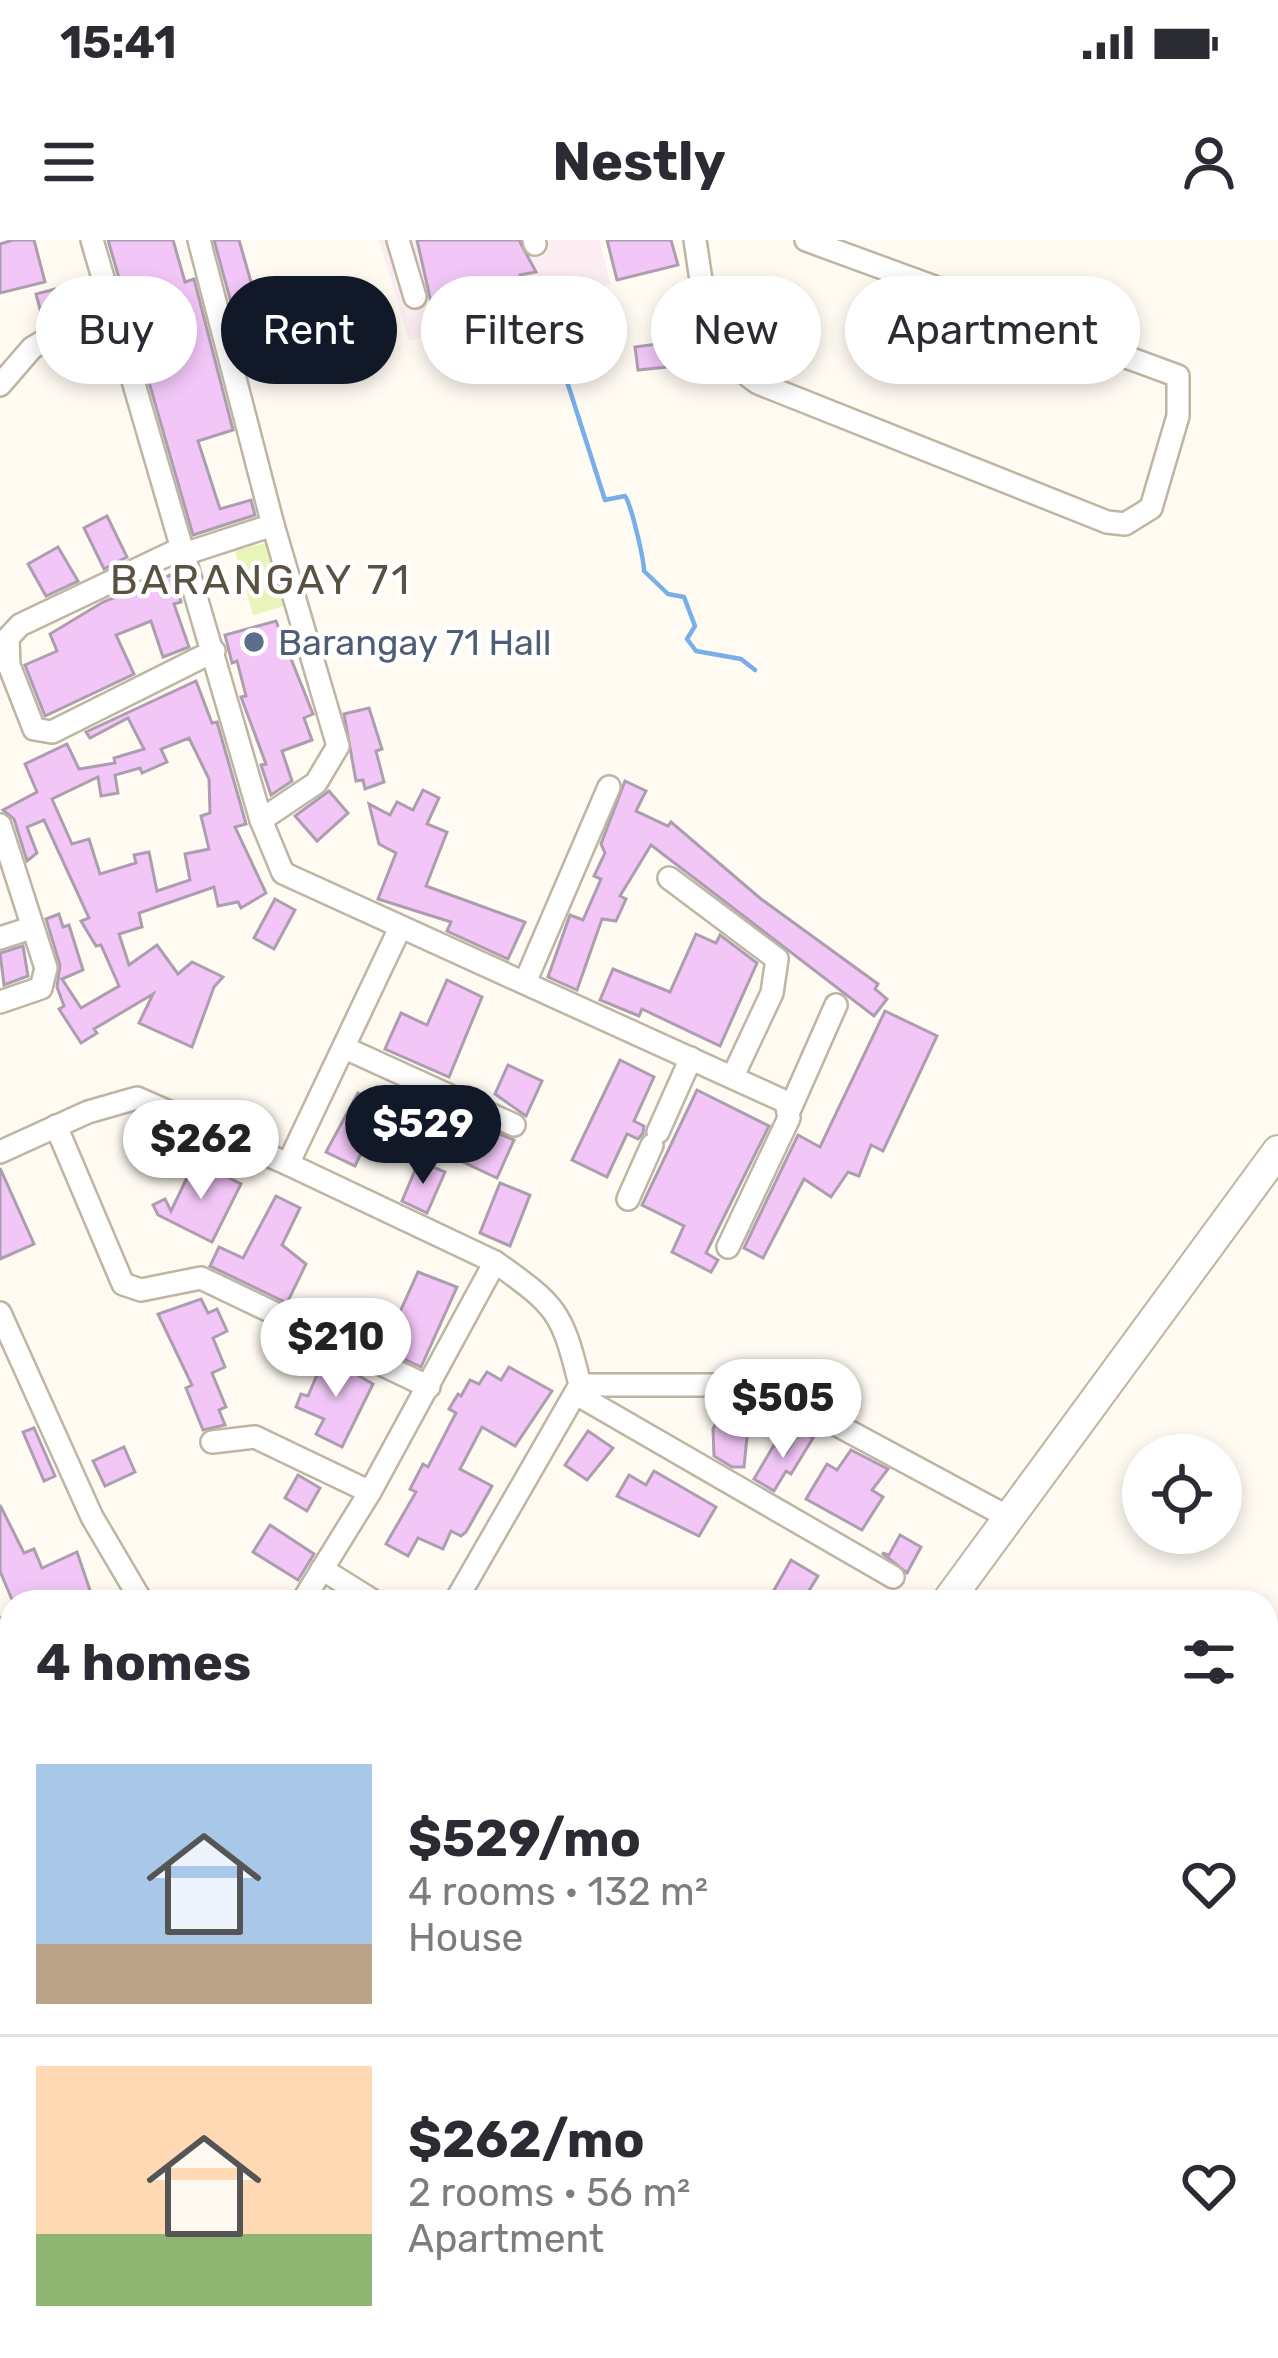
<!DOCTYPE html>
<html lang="en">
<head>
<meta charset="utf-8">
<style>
	:root { --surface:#fff; --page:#f2f2f3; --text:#2b2b33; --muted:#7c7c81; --line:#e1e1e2; --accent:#111827 }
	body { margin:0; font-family:Rubik,sans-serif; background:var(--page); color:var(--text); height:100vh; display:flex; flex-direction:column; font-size:45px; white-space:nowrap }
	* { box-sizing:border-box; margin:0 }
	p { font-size:39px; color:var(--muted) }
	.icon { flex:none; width:66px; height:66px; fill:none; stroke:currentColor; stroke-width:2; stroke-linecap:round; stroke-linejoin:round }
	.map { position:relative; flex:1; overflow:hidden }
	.panel { position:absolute; left:0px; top:1350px; width:1278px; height:768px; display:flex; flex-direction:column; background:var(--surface); border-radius:36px 36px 0 0; box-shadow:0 6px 18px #0003 }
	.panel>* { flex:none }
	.hud { position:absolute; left:36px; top:36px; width:1206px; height:108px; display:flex; gap:24px }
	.controls { position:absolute; left:1122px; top:1194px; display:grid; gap:24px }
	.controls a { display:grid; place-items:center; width:120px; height:120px; border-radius:50%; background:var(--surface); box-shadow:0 6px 18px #0003; font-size:60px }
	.price { position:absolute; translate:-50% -102px; padding:0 27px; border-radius:42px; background:#fff; color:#222; font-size:39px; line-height:78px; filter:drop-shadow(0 3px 6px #0008) }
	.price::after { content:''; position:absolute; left:50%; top:72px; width:36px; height:27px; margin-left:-18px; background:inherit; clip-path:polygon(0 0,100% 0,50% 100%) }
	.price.on { background:var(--accent); color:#fff }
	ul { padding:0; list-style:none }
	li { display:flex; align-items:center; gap:36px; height:300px; padding:0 36px }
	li+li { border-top:3px solid var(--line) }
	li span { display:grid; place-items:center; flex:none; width:336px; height:240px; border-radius:0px; color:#555 }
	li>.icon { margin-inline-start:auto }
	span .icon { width:144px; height:144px; fill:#fffc; stroke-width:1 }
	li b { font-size:51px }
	h2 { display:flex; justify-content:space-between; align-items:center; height:144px; padding:0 36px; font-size:51px }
	.chip { padding:0 42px; border-radius:54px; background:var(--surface); box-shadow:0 6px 18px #0003; font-size:42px; line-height:108px }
	.chip.on { background:var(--accent); color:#fff }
	.status { display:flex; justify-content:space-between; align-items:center; height:84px; padding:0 60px; background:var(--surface); direction:ltr }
	.status svg { height:33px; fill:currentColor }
	header { display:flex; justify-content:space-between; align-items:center; height:156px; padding:0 36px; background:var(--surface); font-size:54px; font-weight:700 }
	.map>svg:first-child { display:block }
</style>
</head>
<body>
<div class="status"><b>15:41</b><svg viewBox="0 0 49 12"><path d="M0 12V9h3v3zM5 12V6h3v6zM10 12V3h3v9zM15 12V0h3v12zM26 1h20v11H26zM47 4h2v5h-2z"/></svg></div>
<header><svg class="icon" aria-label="menu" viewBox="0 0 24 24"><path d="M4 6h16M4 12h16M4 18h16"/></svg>Nestly<svg class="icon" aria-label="person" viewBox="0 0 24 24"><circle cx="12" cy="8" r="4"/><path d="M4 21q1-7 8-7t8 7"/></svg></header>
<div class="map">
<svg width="1278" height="2118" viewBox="0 0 1278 2118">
	<rect width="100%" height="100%" fill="#fffbf3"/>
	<polygon fill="#fcedf2" points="379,0 599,0 611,44 409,101"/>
	<g fill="#e9f4b8">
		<polygon points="265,303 284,366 253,375 235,311"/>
		<polygon points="1278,1539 1278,2118 959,2118 964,2106 1266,2106 1266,1553"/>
	</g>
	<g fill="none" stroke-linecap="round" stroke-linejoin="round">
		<path stroke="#78afe8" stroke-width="4.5" d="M546,76L605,260L625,256C631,264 644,319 644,331L668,354L684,357L695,386L687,399L696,411L741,419L755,430"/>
	</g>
	<g fill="#f2c7f8" stroke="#ac9eae" stroke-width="3" fill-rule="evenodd">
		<polygon points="13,0 34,0 45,42 0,53 0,4"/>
		<polygon points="108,0 173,0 185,42 194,39 233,190 198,201 220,269 251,260 255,275 193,295"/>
		<polygon points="214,0 239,0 257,63 233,70"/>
		<polygon points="417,0 519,0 536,32 520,35 526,55 491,63 493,74 447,85 443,69 433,71"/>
		<polygon points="607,0 671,0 678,25 617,40"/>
		<polygon points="55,49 64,84 58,86 44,84 36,54"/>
		<polygon points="926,68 969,82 963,100 920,87"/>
		<polygon points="665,103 668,127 638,130 635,107"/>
		<polygon points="107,276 127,317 104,329 84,288"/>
		<polygon points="58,307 78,341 46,356 28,324"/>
		<polygon points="173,334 181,362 174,364 189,407 163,417 151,381 116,395 134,434 45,476 25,425 57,411 50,394 103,362"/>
		<polygon points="276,381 313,474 304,478 312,500 282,511 292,541 271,555 261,525 266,524 241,457 246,456 237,421 232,423 225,395"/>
		<path d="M196,441L212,483L217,482L241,566L246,584L235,587L266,653L241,668L238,662L218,666L214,647L139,673L142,687L119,694L129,725L157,705L178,734L192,722L223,737L214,747L192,807L139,783L153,754L94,789L97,793L81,803L59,769L64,766L57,747L60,725L46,679L59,674L63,687L69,685L83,730L62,739L81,768L119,746L101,705L96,706L81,681L89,678L44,580L27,587L37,613L27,621L14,579L3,570L37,552L25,524L67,504L79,529L115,523L114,518L144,509L128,478L90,498L86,492ZM189,498L209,539L210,573L201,576L209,609L185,614L190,640L157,651L149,612L134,615L136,623L100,634L89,599L72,604L52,559L98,537L101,556L118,553L115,535L140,528L142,533L167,522L161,509Z"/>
		<polygon points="369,468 382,509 376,511 384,542 365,549 363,540 356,541 344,474"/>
		<polygon points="625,541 646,551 636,571 668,586 671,582 761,659 878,744 875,749 887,759 874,776 651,605 620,656 626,659 616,681 602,679 577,750 548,737 570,675 583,680 601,639 594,636 605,613 601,604"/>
		<polygon points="423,550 439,558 427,584 447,592 426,646 525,682 508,719 447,691 451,682 378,659 396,613 379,604 369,564 390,575 397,562 413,570"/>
		<polygon points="329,551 348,573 317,601 295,576"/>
		<polygon points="275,659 295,670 274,709 254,698"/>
		<polygon points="696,694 716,703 720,695 757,723 720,806 642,769 639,776 600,760 613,729 670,752"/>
		<polygon points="23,706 28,736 4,745 0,713"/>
		<polygon points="447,740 482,757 449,837 385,809 401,773 427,785"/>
		<polygon points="885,771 937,796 883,911 871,905 859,936 848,932 831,957 804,939 763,1018 744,1008 798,895 820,907"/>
		<polygon points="620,820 654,837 634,881 644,886 643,893 638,899 627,894 607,937 572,920"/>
		<polygon points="508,825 542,841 526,876 495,854"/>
		<polygon points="697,850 769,886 706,1013 718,1020 711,1032 672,1012 684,986 642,965"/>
		<polygon points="358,853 392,868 405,855 429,866 411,905 373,888 355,926 326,912"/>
		<polygon points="461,878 514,900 497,938 459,920 470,896 456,890"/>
		<polygon points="195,921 241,944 212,1002 158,975 153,965 165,959 171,971"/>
		<polygon points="419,921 445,932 427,973 402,961"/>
		<polygon points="0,928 34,1004 0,1019"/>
		<polygon points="500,943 530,955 510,1006 480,993"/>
		<polygon points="276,956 300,968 282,1005 306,1024 287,1063 210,1026 219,1007 243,1018"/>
		<polygon points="418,1032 457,1047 421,1127 369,1102 385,1067 399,1074"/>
		<polygon points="201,1059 208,1073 217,1069 227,1091 213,1098 225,1127 212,1133 226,1167 219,1170 225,1185 203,1190 186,1148 192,1145 158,1074"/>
		<polygon points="325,1116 373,1144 342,1207 316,1194 324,1179 296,1167 301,1154 308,1156"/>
		<polygon points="509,1127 552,1151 515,1206 482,1187 460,1229 492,1246 466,1292 461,1296 451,1291 443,1309 418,1298 408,1316 386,1304 416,1252 410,1249 423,1224 428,1227 456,1173 449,1169 458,1154 461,1156 470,1140 479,1144 487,1132 501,1140"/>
		<polygon points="747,1163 761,1177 747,1197 744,1227 732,1227 714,1216 713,1189 719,1177 732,1182"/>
		<polygon points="34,1188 55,1236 44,1241 23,1192"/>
		<polygon points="800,1190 813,1198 791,1234 786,1231 774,1251 754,1239 774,1205 786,1213"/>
		<polygon points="588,1191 613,1208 587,1240 565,1225"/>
		<polygon points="124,1207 135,1232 105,1246 93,1221"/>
		<polygon points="851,1210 888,1229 872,1250 883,1257 862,1290 806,1259 827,1224 837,1230"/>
		<polygon points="654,1231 716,1267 699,1296 617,1256 629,1235 646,1245"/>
		<polygon points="298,1235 320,1248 307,1271 285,1258"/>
		<polygon points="0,1265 24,1313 34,1309 42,1328 77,1312 94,1362 13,1362 0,1331"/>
		<polygon points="270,1285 314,1314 298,1340 253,1312"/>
		<polygon points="900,1295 921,1307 907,1333 882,1313 889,1315"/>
		<polygon points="791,1320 818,1336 802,1362 773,1352"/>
	</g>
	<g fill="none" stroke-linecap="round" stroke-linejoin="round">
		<defs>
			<g id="minor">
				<polyline points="92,0 261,580 283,633 786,862 789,878 728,1007"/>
				<polyline points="398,0 415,57"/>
				<polyline points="534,0 535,4"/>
				<path d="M695,0C704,58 706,108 758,143L1107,282L1125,284L1151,268L1178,176V136L806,0"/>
				<polyline points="0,145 32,108 49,98"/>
				<polyline points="182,308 20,385 8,398 9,425 34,489 52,492 214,411"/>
				<polyline points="184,314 273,285 199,0"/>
				<polyline points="261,580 316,543 338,506 273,285"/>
				<polyline points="0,585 46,728 41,748 0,762"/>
				<polyline points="669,638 777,719 772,753 733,836"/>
				<polyline points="0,698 31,688"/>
				<polyline points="526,740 609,547"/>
				<polyline points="345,808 514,885"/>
				<polyline points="790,869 836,765"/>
				<polyline points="56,886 123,1044 141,1050 201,1038 429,1147"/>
				<polyline points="658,892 691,818"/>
				<polyline points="0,912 88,872 137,858 288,924"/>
				<polyline points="628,959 652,905"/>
				<polyline points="0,1073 92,1277 142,1362"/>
				<polyline points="580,1145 763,1145 1006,1276"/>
				<polyline points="578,1155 893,1337"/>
				<polyline points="212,1202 255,1197 370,1252"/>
				<polyline points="322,1329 375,1362"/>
				<polyline points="302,1362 370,1252 495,1022 288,924 400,688"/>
				<path d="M455,1362L580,1145C562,1071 557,1066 495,1022"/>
				<polyline points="0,1389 12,1412"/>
				<polyline points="0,1561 12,1569"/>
				<polyline points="0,1704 12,1712"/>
				<polyline points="0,1840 12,1821"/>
				<polyline points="0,2001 12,2009"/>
				<polyline points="166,2106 187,2118"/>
			</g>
			<g id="highway">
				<polyline points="947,1362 1278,911"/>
				<polyline points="502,2118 505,2106"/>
			</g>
		</defs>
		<use href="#minor" stroke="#beb5a3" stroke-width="26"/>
		<use href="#highway" stroke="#beb5a3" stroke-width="34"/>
		<use href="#minor" stroke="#fff" stroke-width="21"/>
		<use href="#highway" stroke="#fff" stroke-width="30"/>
	</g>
	<circle fill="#5c6f8a" stroke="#fff" stroke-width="4.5" cx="254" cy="402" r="12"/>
	<g text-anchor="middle" stroke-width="9" stroke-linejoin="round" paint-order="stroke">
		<g font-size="36" fill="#4e5e75" stroke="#fff" text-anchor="start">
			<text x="278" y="415">Barangay 71 Hall</text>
		</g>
		<g font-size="42" letter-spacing="3" fill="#595141" stroke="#fff">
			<text x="261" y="354">BARANGAY 71</text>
		</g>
	</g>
</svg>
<div class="controls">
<a><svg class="icon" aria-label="locate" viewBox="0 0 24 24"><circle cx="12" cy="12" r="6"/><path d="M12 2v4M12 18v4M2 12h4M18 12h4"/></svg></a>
</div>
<b class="price on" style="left:423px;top:947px">$529</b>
<b class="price" style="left:201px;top:962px">$262</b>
<b class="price" style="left:336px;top:1160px">$210</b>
<b class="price" style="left:783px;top:1221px">$505</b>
<div class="hud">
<a class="chip">Buy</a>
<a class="chip on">Rent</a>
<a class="chip">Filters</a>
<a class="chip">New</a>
<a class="chip">Apartment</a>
</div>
<section class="panel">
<h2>4 homes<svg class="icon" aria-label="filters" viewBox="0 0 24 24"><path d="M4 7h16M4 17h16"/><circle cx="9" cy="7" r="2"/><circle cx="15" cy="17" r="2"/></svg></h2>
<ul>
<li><span style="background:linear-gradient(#a9c7e8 75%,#b9a48a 0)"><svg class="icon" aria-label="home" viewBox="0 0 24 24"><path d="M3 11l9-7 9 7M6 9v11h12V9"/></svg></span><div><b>$529/mo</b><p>4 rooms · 132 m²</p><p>House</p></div><svg class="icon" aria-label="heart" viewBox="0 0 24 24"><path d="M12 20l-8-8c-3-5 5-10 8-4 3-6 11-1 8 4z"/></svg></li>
<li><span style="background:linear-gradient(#ffd9b3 70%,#8fb573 0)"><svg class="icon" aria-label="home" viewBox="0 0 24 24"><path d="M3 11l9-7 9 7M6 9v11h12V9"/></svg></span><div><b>$262/mo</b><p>2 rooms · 56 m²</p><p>Apartment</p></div><svg class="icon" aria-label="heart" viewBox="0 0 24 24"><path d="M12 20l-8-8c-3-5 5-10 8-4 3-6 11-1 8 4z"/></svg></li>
</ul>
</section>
</div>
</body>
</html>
